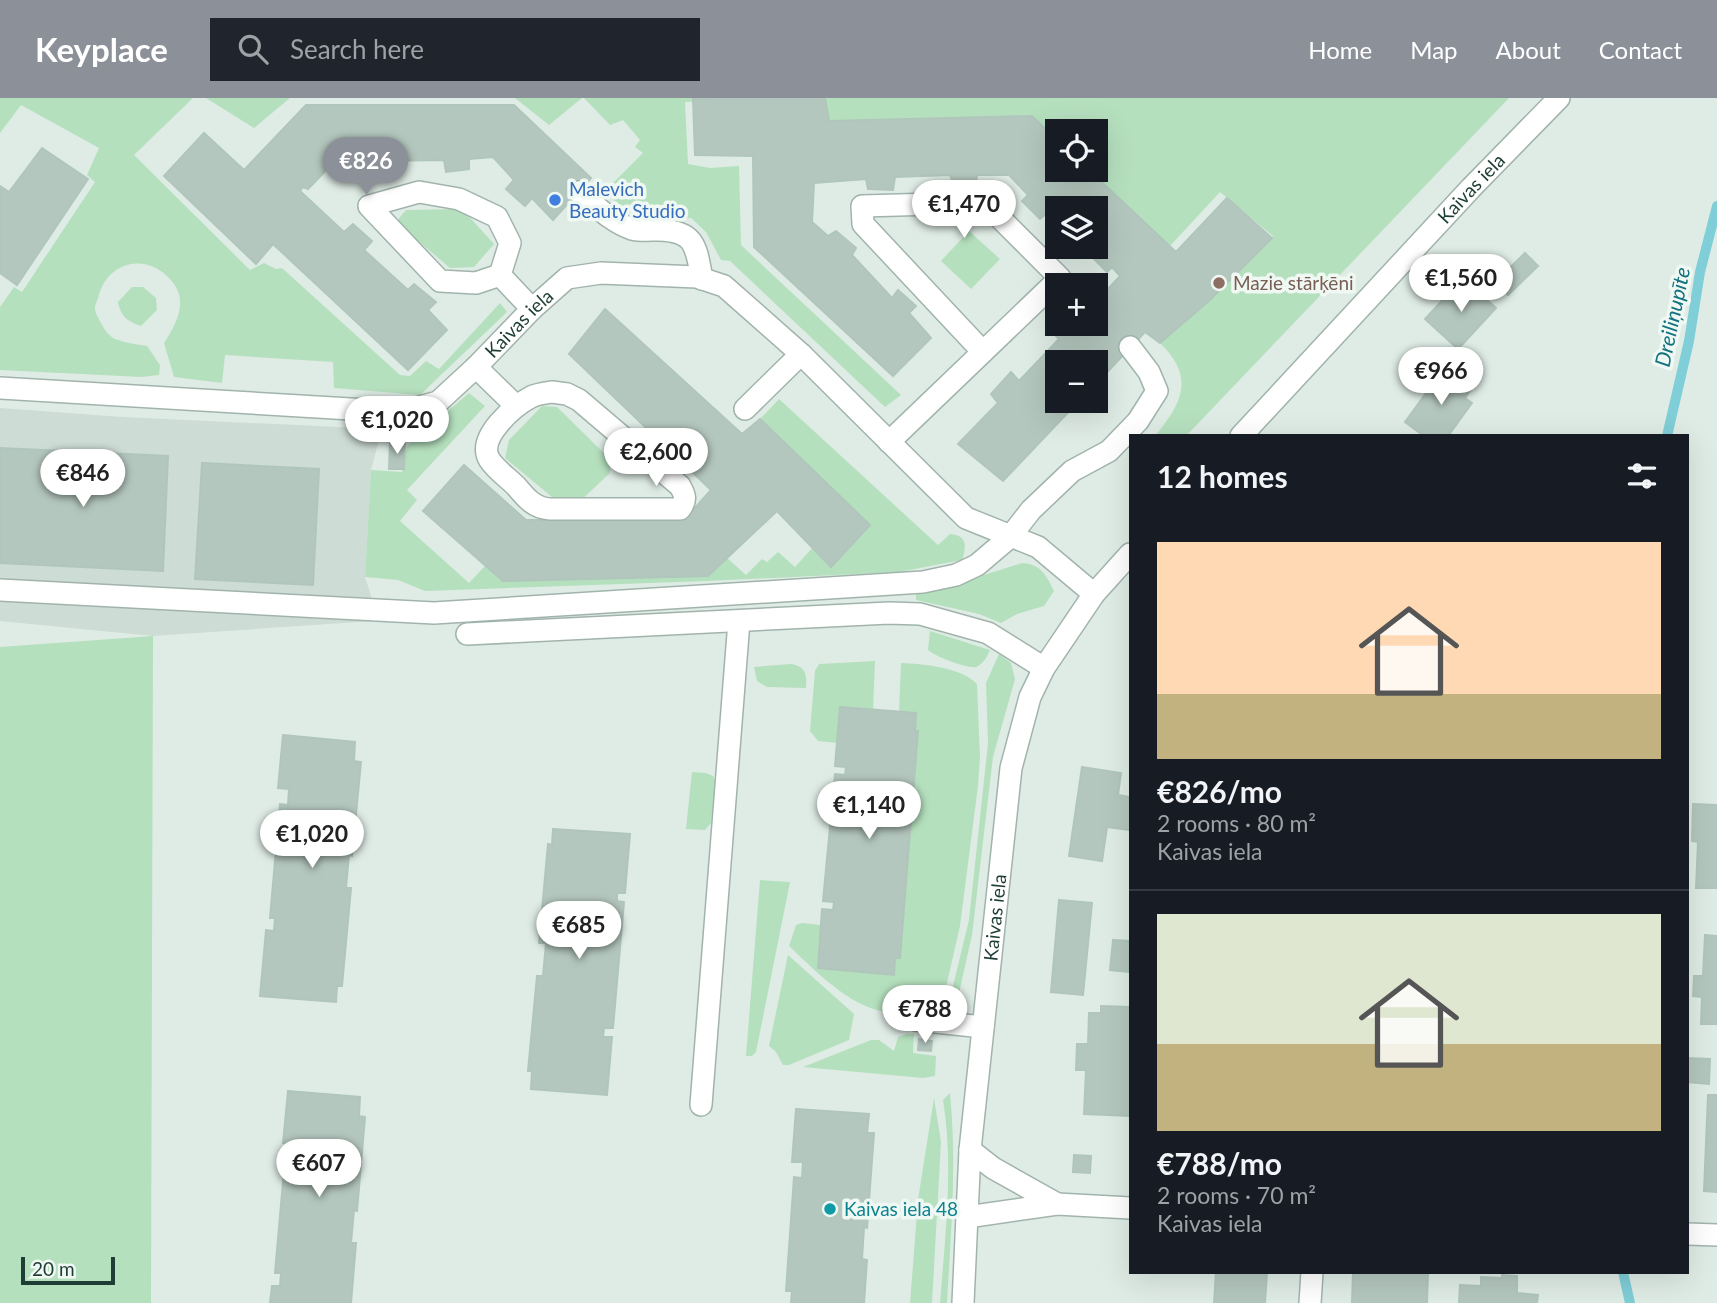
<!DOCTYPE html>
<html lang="en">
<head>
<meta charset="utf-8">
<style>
	:root { --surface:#171b24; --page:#20242c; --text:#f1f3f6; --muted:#9ea1a6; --line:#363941; --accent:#8c9099 }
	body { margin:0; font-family:Lato,sans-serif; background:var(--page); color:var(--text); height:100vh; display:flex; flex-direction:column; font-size:26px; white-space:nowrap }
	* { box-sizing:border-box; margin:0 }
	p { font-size:23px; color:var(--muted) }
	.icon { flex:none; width:38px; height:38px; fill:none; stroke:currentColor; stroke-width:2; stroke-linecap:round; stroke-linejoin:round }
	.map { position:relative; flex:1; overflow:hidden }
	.side { position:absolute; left:1129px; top:336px; width:560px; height:840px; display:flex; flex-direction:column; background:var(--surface); border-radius:0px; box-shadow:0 7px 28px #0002 }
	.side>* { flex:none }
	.buttons { position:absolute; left:1045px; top:21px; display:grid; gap:14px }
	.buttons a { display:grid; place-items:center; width:63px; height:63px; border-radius:0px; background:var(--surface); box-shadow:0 7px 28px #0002; font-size:35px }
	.scale { position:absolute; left:21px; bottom:18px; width:94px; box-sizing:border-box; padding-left:7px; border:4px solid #1e3d34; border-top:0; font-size:19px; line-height:24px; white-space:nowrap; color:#1e3d34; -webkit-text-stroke:5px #eff8f3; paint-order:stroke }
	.price { position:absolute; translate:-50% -60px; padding:0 16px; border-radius:24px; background:#fff; color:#222; font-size:23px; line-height:46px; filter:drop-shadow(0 2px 4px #0008) }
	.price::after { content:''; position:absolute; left:50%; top:42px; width:21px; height:16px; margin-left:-10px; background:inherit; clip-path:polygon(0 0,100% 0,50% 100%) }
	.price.selected { background:var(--accent); color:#fff }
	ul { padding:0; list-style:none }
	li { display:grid; align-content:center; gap:14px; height:371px; padding:0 28px }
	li+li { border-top:2px solid var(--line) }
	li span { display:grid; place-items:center; height:217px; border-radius:0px; color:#555 }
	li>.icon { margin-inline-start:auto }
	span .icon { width:126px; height:126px; fill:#fffc; stroke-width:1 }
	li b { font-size:30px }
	h2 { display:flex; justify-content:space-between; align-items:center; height:84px; padding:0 28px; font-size:30px }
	header { display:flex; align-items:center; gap:42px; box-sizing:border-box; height:98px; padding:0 35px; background:var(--accent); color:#fff }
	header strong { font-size:33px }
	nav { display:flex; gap:38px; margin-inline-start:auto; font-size:24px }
	.search { width:490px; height:63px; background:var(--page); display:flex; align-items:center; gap:18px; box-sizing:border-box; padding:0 24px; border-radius:0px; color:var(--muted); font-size:26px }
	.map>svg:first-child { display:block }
</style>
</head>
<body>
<header>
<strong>Keyplace</strong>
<div class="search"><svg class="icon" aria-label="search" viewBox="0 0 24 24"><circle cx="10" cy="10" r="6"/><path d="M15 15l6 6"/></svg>Search here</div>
<nav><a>Home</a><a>Map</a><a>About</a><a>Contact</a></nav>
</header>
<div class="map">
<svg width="1717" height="1205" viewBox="0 0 1717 1205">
	<rect width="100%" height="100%" fill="#dfece5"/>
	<polygon fill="#cddcd4" points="0,310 123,319 382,331 371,372 365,479 375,510 373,523 153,538 0,523"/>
	<g fill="#b5e0be">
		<path d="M0,0H193L134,57L250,172L264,165L276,171L282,170L400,277L410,278L426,263L439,271L500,205L507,214L420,297L334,290L333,264L225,257L222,285L174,279L164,245C175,228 188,206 174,186C151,154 108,160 98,200C97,203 95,207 95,210C95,215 99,221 101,225C104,231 109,238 115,241C125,245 136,246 147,248L160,267L159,277L142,279L0,272V209L14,189L22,194L95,84L87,77L99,50L21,7L0,35Z"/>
		<polygon points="206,0 290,0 254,30"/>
		<polygon points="515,0 582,0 549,27"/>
		<path d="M584,0H759L685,4L688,66L710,70L739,68L741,147L901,297L885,309L730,163L721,162L706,134L691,120C646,120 640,124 604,94L643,55L635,49L640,42L623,22L610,27Z"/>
		<path d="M825,0H1509L1186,338H1155C1183,304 1195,279 1160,245L1211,201L1273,138L1220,94L1170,148L1089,72H1096V33H1057V42L1032,18L829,23Z"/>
		<polygon points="462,111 494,146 474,169 450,170 396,124 406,112"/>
		<polygon points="969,133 1000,161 971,191 941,163"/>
		<path d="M132,189H143L156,200L157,212L141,228C127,223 121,219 118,204Z"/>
		<path d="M469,295L485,308L407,392L417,402L400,423L469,485L486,467L503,483L708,478L727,460L746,477L762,461L767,464L778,454L795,469L813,449L869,427L760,321L779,301L938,447L950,436C967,437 967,448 962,462L899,474L707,483L425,493L398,482L365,479L371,372L402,374L407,348Z"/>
		<polygon points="542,308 557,309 610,361 610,375 578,405 558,404 505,360 509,342"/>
		<path d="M1022,465C1040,466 1046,476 1054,493L1044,508L1017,516L1001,525L979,516L916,502V491L965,483Z"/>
		<path d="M930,533L990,552C987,559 983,566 976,569C967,571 934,558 928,552Z"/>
		<polygon points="153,538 151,1205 0,1205 0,549"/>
		<polygon points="999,556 1011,565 1015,581 993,659 972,837 957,904 952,901 951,896 969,822 988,645 986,585"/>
		<polygon points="875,563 873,612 837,645 818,643 810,633 815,573 819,566"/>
		<path d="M901,565C923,566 961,569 977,586L980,659L978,688L960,828L944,898C937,905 930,907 920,911C868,929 824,881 789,848L796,827L802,825L821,827L818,870L894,876L895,860H900L918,634L915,633L916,615L899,614Z"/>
		<path d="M791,566C806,568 807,577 806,590L767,589L757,583L754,569Z"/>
		<polygon points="692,674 706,675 713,678 715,683 711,725 705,732 686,731"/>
		<polygon points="760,782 790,784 756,954 752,958 746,958"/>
		<polygon points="788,857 854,916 849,942 789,967 783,967 776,954 769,948"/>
		<polygon points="907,936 914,936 913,955 936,958 935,978 923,980 803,969 871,942 879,942 894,953 898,939"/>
		<path d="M950,995C957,1068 951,1133 947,1205H940C945,1138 954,1069 943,1002Z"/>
		<polygon points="934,1000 941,1044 932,1205 910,1205 918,1102"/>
	</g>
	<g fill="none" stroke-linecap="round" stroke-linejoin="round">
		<g stroke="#80ced7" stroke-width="10">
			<polyline points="1667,338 1689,243 1700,174 1717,108"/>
			<polyline points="1623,1174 1630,1205"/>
		</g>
	</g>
	<g fill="#b4c7be" stroke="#b0c6bc" stroke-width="2">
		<polygon points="729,0 825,0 829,23 1032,18 1057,42 1057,72 1089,72 1176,154 1227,100 1272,140 1211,201 1160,245 1145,234 1096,286 1096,264 1057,264 1057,303 1079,303 1003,383 958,346 998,305 991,296 1011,274 1019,283 1059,241 1050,232 1057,225 1096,226 1096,204 1120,178 1112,169 1107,174 1082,149 1096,149 1096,110 1057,110 1057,123 1048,114 1040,121 1022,103 1028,97 1009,77 977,77 976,87 954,88 950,77 895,79 893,92 868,91 866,81 814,85 812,124 828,138 836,133 856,150 852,157 892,200 898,192 916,208 909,215 931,240 893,278 754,149 753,58 695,57 693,1"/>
		<polygon points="306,7 514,7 591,80 553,122 532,100 525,108 506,91 514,82 493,59 469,61 469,71 446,74 444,62 381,63 381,74 359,75 358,63 333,65 308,91 303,89 300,93 344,134 353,126 372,143 364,152 408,192 414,186 436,204 428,212 447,232 408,272 273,146 256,166 164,78 204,35 244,72"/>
		<polygon points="42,50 88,81 17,187 0,175 0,88 9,94"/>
		<polygon points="1525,155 1538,168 1508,197 1495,184"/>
		<polygon points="1463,180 1496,210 1458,251 1425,221"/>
		<polygon points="605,211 742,336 760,321 870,427 831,469 777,413 708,478 503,483 423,413 464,367 526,422 684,422 711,392 569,256"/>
		<polygon points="1447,271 1472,290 1465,300 1472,305 1448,338 1424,338 1405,324 1437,280 1440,281"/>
		<polygon points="390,345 405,346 404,371 389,371"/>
		<polygon points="0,350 168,358 163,473 0,465"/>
		<polygon points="202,365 319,371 313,487 195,481"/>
		<polygon points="840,609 916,615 915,633 918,633 900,860 895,860 894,877 818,870 822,811 833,812 834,804 823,803 835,676 845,677 846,669 835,668"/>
		<polygon points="283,637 355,644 354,663 361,664 352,758 349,757 346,790 351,790 342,888 337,888 336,904 260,898 266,832 274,833 275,820 270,820 280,706 288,707 289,691 278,690"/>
		<polygon points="1082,669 1121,675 1118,697 1130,699 1130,732 1107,729 1102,763 1069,758"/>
		<polygon points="1693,706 1717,707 1717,790 1696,790 1698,744 1692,743"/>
		<polygon points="553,731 630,736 625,795 617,795 617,803 624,804 613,930 604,930 603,939 612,939 607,997 531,991 532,973 528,973 537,878 543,878 546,845 539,845 548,746 552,747"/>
		<polygon points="1059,802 1092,805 1083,897 1051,894"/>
		<polygon points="1705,837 1717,838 1717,926 1701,926 1702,899 1693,898 1694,878 1703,878"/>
		<polygon points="1113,842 1130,843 1129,874 1110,872"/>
		<polygon points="1101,908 1130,909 1130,1018 1084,1016 1086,972 1076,972 1077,946 1088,946 1089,915 1101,915"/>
		<polygon points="919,941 932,943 931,953 918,952"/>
		<polygon points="1687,960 1710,961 1709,986 1687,984"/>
		<polygon points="288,993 360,999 359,1018 365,1019 357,1113 354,1112 351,1145 356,1145 351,1205 270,1205 272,1188 280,1188 281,1175 275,1175 285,1061 292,1062 294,1046 283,1045"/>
		<polygon points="1708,997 1717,997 1717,1094 1704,1093"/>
		<polygon points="796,1011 869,1016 867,1035 874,1035 867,1130 864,1129 862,1161 867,1162 864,1205 791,1205 792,1193 786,1193 794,1079 802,1080 803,1064 792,1064"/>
		<polygon points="1074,1057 1091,1058 1090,1075 1073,1074"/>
		<polygon points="1216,1174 1267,1174 1265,1205 1214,1205"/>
		<polygon points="1353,1174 1428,1174 1427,1205 1352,1205"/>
		<polygon points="1502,1177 1517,1178 1517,1195 1538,1197 1537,1205 1459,1205 1460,1187 1481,1188 1481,1179 1502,1180"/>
	</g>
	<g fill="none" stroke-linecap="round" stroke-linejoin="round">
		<defs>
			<g id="minor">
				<path d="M579,94C595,107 611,124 632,131C640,133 650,132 659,132C696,133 696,149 702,181"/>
				<polyline points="500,177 476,185 440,183 369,108 419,94 459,101 497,119 510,145 500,177 532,211"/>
				<polyline points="476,269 516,308"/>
				<path id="s1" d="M0,290L401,314L438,304L476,269L532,211L567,180L601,175L697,179L724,188L801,256L966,420L1038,449L1094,496"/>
				<path d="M552,294L567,296L579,302L680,388C685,397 687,402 680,411H550C534,410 526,400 516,388C508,380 495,371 489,361C477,339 514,308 531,299C537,296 545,295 552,294Z"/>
				<polyline points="745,311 801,256"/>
				<path id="s2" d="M1241,338L1471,90L1559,0"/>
				<polyline points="889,344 1060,180 997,117 971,105 862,108 863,126 983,254"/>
				<polyline points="0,492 434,515 923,484 956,477 977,467 1010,439 1031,412 1072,373 1109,353 1138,323 1157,293 1149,274 1130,249"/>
				<polyline points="467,536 889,515 920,516 988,535 1044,570"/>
				<polyline points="916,922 983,929"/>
				<polyline points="701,1007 739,523"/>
				<polyline points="970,1052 993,1070 1057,1106"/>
				<polyline points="967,1119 1057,1106 1130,1110"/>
				<polyline points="1687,1136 1717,1137"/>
				<path id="s3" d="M963,1205L970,1052L1011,670L1030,599L1044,570L1094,496L1130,456"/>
				<polyline points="1310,1205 1312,1174"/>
			</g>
		</defs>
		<use href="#minor" stroke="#a1b4ac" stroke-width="24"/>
		<use href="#minor" stroke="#fff" stroke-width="21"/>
	</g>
	<circle fill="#3f7fe0" stroke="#eff8f3" stroke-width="2.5" cx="555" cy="102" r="7"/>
	<circle fill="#8d6e63" stroke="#eff8f3" stroke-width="2.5" cx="1219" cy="185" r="7"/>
	<circle fill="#0f9aa8" stroke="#eff8f3" stroke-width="2.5" cx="830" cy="1111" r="7"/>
	<g text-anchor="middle" stroke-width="7" stroke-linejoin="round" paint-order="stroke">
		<g font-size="19" fill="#366cbe" stroke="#eff8f3" text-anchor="start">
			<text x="569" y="98">Malevich<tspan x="569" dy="22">Beauty Studio</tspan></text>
		</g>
		<g font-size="19" fill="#1e3d34" stroke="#eff8f3">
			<text dy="7" stroke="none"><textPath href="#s2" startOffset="338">Kaivas iela</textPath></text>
			<text dy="7" stroke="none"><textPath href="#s1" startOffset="553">Kaivas iela</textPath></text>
			<text dy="7" stroke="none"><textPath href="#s3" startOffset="387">Kaivas iela</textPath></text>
		</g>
		<g font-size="19" fill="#785e54" stroke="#eff8f3" text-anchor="start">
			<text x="1233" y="192">Mazie stārķēni</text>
		</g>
		<g font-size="19" fill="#0d838f" stroke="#eff8f3" text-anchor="start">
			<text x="844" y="1118">Kaivas iela 48</text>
		</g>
		<g font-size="21" font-style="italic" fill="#12727f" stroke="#eff8f3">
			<text transform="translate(1673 219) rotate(-78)" y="7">Dreiliņupīte</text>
		</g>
	</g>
</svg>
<div class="buttons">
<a><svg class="icon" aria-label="locate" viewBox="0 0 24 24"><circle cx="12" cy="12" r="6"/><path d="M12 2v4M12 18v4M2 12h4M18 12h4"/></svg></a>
<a><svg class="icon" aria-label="layers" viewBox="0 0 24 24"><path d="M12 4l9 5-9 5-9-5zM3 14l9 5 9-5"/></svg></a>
<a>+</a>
<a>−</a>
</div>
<div class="scale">20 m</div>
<b class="price selected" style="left:366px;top:99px">€826</b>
<b class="price" style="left:964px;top:142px">€1,470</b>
<b class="price" style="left:1461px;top:216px">€1,560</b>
<b class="price" style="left:1441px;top:309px">€966</b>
<b class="price" style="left:397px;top:358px">€1,020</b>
<b class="price" style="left:656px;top:390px">€2,600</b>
<b class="price" style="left:83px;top:411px">€846</b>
<b class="price" style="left:869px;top:743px">€1,140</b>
<b class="price" style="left:312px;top:772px">€1,020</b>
<b class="price" style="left:579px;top:863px">€685</b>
<b class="price" style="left:925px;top:947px">€788</b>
<b class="price" style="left:319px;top:1101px">€607</b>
<section class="side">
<h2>12 homes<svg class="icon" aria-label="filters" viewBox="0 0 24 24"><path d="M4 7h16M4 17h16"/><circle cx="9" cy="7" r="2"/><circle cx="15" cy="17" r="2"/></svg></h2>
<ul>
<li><span style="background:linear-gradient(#ffd9b3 70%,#c2b280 0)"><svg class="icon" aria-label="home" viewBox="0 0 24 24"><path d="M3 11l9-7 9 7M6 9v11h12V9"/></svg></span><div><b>€826/mo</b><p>2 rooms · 80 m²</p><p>Kaivas iela</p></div></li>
<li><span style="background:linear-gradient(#dfe7d0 60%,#c2b280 0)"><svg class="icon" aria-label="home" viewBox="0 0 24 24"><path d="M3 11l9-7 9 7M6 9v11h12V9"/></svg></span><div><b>€788/mo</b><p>2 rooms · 70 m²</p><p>Kaivas iela</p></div></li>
</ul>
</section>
</div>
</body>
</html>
